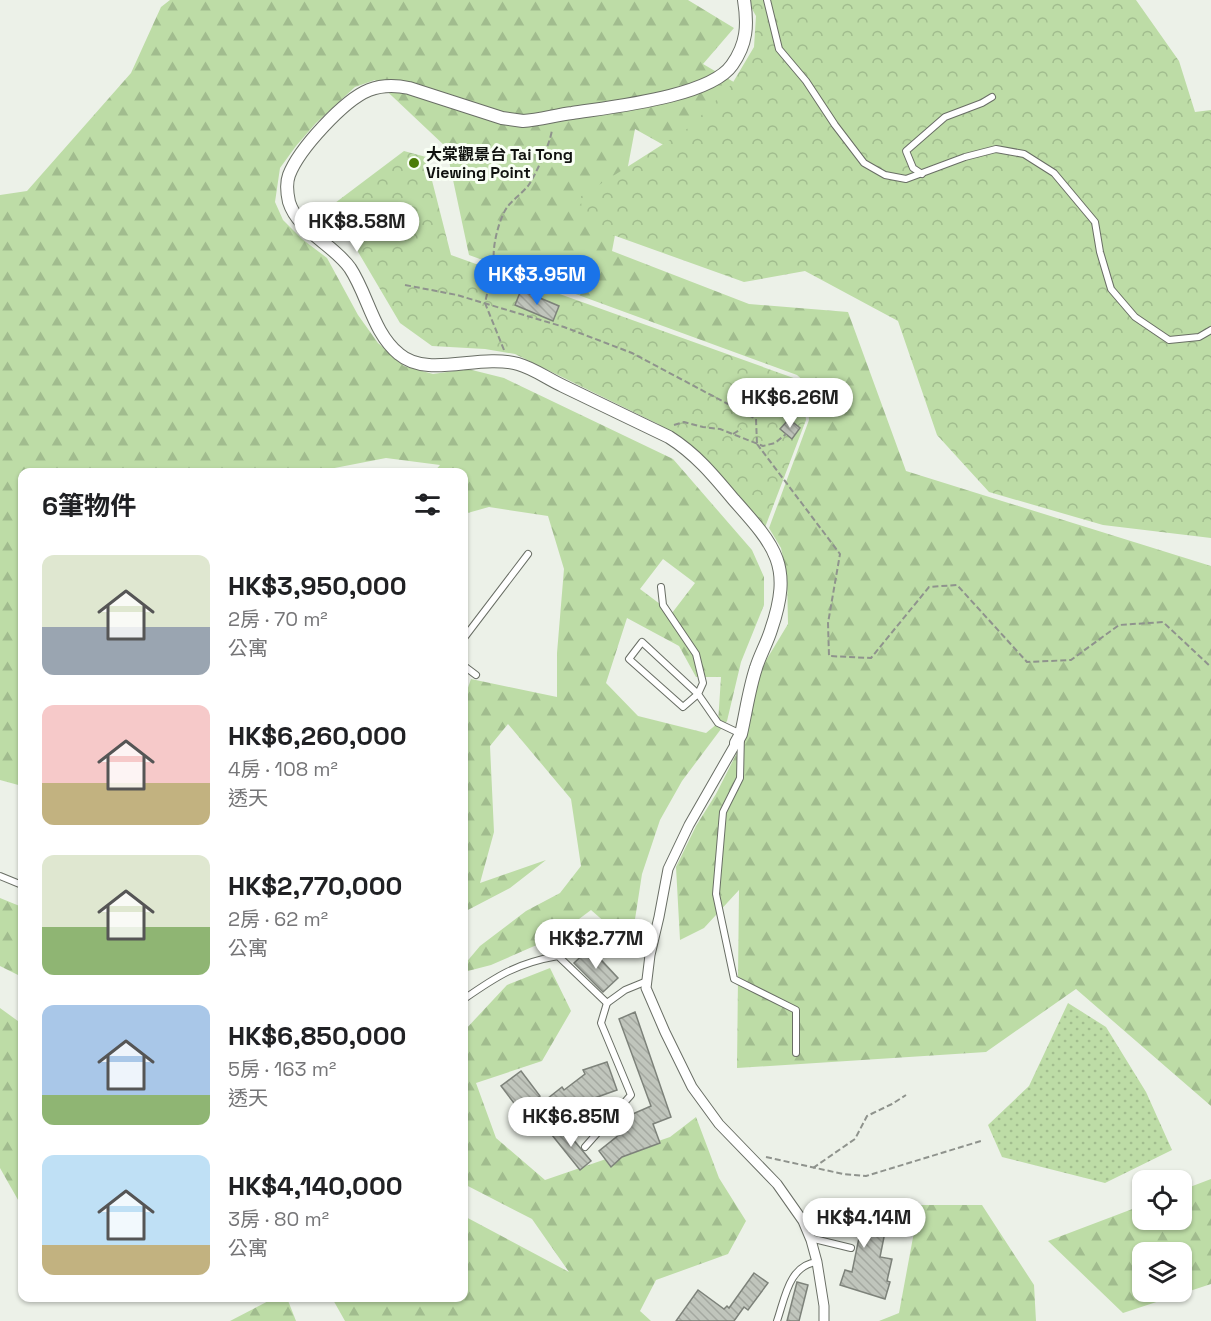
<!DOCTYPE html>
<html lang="zh-TW">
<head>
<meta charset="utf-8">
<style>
	:root { --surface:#fff; --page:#f2f2f2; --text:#202124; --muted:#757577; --accent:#1a73e8 }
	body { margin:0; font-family:"Space Grotesk","Noto Sans TC",sans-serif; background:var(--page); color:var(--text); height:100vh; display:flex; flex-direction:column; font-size:22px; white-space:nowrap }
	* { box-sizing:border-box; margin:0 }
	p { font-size:20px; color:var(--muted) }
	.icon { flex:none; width:33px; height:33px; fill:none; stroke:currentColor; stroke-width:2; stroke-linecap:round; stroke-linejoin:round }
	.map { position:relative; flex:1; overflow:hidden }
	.side { position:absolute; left:18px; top:468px; width:450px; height:834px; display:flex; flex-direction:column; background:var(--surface); border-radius:12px; box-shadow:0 2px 4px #0004 }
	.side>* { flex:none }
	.tools { position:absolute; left:1132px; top:1170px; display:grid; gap:12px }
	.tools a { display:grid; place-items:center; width:60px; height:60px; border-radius:12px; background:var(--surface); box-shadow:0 2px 4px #0004; font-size:30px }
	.price { position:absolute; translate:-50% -51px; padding:0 14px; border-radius:21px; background:#fff; color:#222; font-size:20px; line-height:39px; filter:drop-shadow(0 2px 3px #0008) }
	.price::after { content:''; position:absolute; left:50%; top:36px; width:18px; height:14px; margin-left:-9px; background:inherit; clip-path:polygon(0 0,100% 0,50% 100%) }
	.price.selected { background:var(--accent); color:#fff }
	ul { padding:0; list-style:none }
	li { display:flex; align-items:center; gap:18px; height:150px; padding:0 24px }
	li span { display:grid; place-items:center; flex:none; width:168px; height:120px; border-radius:12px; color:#555 }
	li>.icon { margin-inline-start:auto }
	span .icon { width:72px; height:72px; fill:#fffc; stroke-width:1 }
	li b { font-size:26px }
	h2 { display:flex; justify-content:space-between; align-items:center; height:72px; padding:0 24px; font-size:26px }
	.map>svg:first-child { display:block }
</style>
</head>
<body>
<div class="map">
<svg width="1211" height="1321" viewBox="0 0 1211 1321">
	<defs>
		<pattern id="grass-dots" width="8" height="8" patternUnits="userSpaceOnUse" patternTransform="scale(1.5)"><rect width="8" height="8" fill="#bddca6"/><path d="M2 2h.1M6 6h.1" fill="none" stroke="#a1bc8e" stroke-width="1.8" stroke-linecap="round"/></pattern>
		<pattern id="forest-firs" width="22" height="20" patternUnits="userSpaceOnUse" patternTransform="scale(1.5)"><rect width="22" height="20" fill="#bddca6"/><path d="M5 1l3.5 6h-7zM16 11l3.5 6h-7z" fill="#a1bc8e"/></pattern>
		<pattern id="park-crowns" width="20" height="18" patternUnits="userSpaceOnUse" patternTransform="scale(1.5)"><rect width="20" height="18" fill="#bddca6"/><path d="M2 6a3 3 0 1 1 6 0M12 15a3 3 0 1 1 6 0" fill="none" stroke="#a1bc8e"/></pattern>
		<pattern id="building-back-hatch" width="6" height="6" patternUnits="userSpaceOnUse" patternTransform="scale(1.5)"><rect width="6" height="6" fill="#c0c5bc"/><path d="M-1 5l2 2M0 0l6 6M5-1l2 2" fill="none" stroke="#a4a8a0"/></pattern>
	</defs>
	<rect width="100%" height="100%" fill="#ecf1e8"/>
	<polygon fill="url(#grass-dots)" points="1068,1003 1106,1027 1146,1092 1172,1150 1105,1183 1002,1157 988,1125 1029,1086"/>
	<g fill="url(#forest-firs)" fill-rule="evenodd">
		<path d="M170,0H688L734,28L703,64L819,132L812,228L635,129L612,251L749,304L848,312L906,471L1211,566V1106L1076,989L986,1052L737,1068L739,890L704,928L680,940L676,867L696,826L716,794L746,735L762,667L788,624L787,576L781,548L769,528L809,420L806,383L797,375L469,255L446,147L375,80L355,87L316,123L296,146L280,168L275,202L283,220L302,239L327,258L358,315L378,343L404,366L433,374L468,369L504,378L673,459L752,550L764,577V605L741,662L727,721L682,781L660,820L642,874L631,945L591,910L555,937L491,965L464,972V965L480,946L526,911L560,893L581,866L571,799L508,724L490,746L494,832L480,883L546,860L510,888L464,912V699L471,679L557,697V653L564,569L548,516L489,507L464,514V472H434L440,465L386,458L314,472H22V786L0,780V195L27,191L131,73L161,7ZM663,559L695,583L672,613L640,589ZM627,618L679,646L696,677H721L718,723L706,733L638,716L606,683Z"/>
		<polygon points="0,898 22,907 22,977 0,966"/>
		<polygon points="550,968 571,1011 542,1061 476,1083 496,1138 545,1180 670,1137 696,1117 719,1178 746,1221 728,1254 656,1280 640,1311 651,1321 345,1321 332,1298 464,1298 464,1216 569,1272 532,1219 464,1184 464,1031 507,985"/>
		<polygon points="0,1008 22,1024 22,1207 0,1168"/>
		<path d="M1211,1179V1284L1123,1313L1048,1241L1143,1205V1220H1182V1190ZM1143,1252H1182V1292H1143Z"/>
		<polygon points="919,1205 982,1205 1034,1285 1036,1321 879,1321 899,1313"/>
		<polygon points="274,1298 287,1298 296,1321 230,1321"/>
	</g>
	<g fill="url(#park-crowns)">
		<polygon points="747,0 1136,0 1179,61 1195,112 1211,110 1211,538 1103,525 989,492 937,435 898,321 805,271 744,282 585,225 580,197 690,127 732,84 754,47 756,16"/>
		<polygon points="404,151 426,157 451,255 802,381 806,420 764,530 691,448 658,424 515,354 485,349 432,346 400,323 331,206"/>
	</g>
	<g fill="url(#building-back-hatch)" stroke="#7d827a" stroke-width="1.5">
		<polygon points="521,290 559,306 553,321 515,305"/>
		<polygon points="789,419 800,428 792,439 780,429"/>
		<polygon points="590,948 618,978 603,992 574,963"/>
		<polygon points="635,1012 671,1117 653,1124 660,1143 622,1157 611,1167 599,1151 620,1134 614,1122 651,1106 619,1019"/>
		<polygon points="607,1062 617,1090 575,1105 577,1108 557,1123 542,1103 562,1087 564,1090 585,1074 583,1070"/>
		<polygon points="521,1071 540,1096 520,1111 501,1086"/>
		<polygon points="562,1126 591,1161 580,1170 552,1135"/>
		<polygon points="823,1201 888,1217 880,1257 892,1259 887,1281 890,1282 885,1299 840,1285 845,1270 852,1272 861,1228 819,1217"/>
		<polygon points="754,1273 768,1283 748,1310 744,1307 734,1321 676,1321 698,1290 724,1309 727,1306 729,1308"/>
		<polygon points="797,1282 808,1285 799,1321 787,1321"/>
	</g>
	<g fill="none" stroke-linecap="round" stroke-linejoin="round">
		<defs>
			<g id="service">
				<polyline points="767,0 779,49 806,81 835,125 864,163 885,175 906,179 965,157 996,149 1024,154 1054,173 1095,222 1100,252 1111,289 1135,317 1169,340 1199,337 1211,330"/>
				<polyline points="922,174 913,168 906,151 945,117 982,103 992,97"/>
				<polyline points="661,587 663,605 696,654 703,683 698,694 683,707 629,659 642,642 698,694 718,723 741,734 740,778 723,812 716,894 734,979 796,1010 796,1053"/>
				<polyline points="464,638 528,554"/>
				<polyline points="464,666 476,675"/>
				<polyline points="0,876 22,885"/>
				<path d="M464,999C497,976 517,963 558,956L607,1003L625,990L647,981"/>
				<polyline points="585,1147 631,1095 601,1023 607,1003"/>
				<polyline points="810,1238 851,1248"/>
				<path d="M777,1321C785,1298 789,1265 817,1262"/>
			</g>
			<polyline id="pedestrian" points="736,743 689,825 668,869 659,917 650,955 646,988 665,1032 692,1087 719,1124 777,1184 803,1221 811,1240 817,1262 824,1306 824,1321"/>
			<path id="minor" d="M736,743L741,734C746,712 749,689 756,668C760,655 767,643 771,630C793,566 776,547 734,500C714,476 696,454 669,437C634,420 598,403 563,386C548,379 533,368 518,364C479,353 428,379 399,354C373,333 368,295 350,268C333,244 298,231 289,202C287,193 286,183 289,175C299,149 344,100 369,90C382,85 395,85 409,88L502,118L523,121C539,120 556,115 572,113C610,107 710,97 732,65C747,44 748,25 744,0"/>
		</defs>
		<use href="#service" stroke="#696e65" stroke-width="8"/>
		<use href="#pedestrian" stroke="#696e65" stroke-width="11"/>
		<use href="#minor" stroke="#696e65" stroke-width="14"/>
		<g stroke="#8f938d" stroke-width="2" stroke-dasharray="6 3" stroke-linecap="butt">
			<polyline points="405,285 457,295 564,327 632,353 756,419 757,444"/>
			<path d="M504,350L485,303L489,285L496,268C489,255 499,217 508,206C514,199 522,193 528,186C536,174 550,144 552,130"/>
			<polyline points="674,425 684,422 703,427 720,429 763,446 775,443 786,434"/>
			<polyline points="733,434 741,429"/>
			<polyline points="757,444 840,554 828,623 829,656 871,658 929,587 957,585 1027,662 1071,660 1119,625 1163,622 1211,667"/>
			<polyline points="766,1157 843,1174 866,1176 981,1141"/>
			<polyline points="813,1168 855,1139 867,1116 892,1104 906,1095"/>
		</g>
		<use href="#service" stroke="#fff" stroke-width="6"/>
		<use href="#pedestrian" stroke="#fff" stroke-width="9"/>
		<use href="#minor" stroke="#fff" stroke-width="12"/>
	</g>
	<circle fill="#4b7c08" stroke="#f9fff5" stroke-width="2" cx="414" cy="163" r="6"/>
	<g text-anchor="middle" stroke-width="6" stroke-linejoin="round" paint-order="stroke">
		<g font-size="16" font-weight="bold" fill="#10120f" stroke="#f9fff5" text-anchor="start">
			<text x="426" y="160">大棠觀景台 Tai Tong<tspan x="426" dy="18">Viewing Point</tspan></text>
		</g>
	</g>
</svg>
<div class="tools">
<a><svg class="icon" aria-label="locate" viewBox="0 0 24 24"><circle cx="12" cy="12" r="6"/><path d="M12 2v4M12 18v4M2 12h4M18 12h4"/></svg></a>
<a><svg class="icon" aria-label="layers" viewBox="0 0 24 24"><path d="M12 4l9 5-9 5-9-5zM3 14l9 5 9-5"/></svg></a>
</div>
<b class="price" style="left:357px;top:253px">HK$8.58M</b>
<b class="price selected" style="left:537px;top:306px">HK$3.95M</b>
<b class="price" style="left:790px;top:429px">HK$6.26M</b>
<b class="price" style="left:596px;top:970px">HK$2.77M</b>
<b class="price" style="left:571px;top:1148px">HK$6.85M</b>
<b class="price" style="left:864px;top:1249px">HK$4.14M</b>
<section class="side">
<h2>6筆物件<svg class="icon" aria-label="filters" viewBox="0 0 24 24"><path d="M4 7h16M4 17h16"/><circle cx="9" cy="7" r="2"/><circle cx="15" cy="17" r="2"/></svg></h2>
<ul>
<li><span style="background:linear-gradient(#dfe7d0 60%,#9aa5b1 0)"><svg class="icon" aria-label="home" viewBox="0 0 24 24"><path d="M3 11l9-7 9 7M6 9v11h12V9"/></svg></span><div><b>HK$3,950,000</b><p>2房 · 70 m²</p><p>公寓</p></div></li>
<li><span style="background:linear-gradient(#f6c9c9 65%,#c2b280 0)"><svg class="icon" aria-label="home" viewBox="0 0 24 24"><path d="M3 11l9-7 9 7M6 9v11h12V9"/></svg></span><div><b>HK$6,260,000</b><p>4房 · 108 m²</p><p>透天</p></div></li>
<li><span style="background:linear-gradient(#dfe7d0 60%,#8fb573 0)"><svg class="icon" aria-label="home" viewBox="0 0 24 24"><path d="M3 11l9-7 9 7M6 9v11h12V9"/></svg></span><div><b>HK$2,770,000</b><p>2房 · 62 m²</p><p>公寓</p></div></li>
<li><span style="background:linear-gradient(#a9c7e8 75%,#8fb573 0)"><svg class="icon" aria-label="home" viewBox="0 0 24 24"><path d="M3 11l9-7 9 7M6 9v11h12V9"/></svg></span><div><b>HK$6,850,000</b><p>5房 · 163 m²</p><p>透天</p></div></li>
<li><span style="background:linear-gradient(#bfe0f5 75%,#c2b280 0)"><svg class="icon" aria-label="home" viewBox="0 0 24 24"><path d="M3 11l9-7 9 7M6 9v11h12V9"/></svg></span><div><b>HK$4,140,000</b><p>3房 · 80 m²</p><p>公寓</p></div></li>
</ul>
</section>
</div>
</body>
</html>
